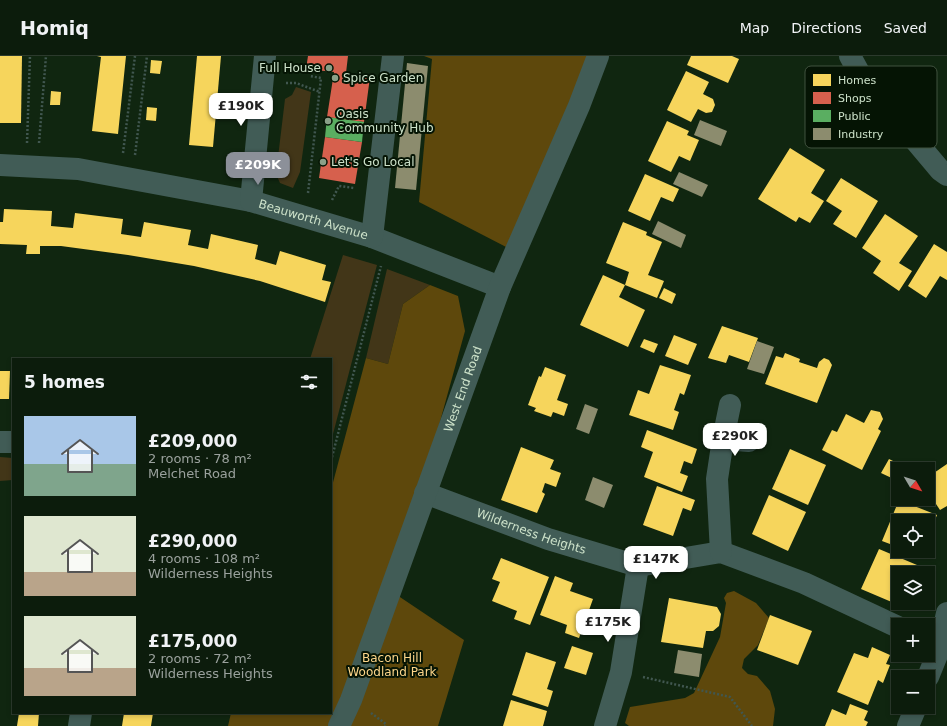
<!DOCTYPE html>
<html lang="en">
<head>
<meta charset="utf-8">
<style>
	:root { --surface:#0c1c0c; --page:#1a291a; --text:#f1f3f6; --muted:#9aa19d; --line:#2c3a2d; --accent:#8c9099 }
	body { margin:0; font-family:"DejaVu Sans",sans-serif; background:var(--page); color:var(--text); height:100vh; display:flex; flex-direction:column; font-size:15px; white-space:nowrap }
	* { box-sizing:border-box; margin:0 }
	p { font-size:13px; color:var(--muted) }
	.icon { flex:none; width:22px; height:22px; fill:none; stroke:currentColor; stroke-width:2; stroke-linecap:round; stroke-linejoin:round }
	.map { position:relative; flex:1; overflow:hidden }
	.side { position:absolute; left:12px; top:302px; width:320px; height:356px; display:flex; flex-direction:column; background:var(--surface); border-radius:0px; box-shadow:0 2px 6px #0003,0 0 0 1px var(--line) }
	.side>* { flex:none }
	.needle { width:26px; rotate:129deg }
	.tools { position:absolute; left:891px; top:406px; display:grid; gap:8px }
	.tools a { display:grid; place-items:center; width:44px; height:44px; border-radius:0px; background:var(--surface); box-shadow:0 2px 6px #0003,0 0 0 1px var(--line); font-size:20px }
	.price { position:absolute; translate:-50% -34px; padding:0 9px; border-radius:8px; background:#fff; color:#222; font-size:13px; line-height:26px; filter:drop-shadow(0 1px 2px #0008) }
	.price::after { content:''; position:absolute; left:50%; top:24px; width:12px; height:9px; margin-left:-6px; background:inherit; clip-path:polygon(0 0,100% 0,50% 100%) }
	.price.on { background:var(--accent); color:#fff }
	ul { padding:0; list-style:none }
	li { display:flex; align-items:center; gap:12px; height:100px; padding:0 12px }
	li span { display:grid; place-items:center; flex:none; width:112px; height:80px; border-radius:0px; color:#555 }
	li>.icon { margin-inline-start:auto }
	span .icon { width:48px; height:48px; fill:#fffc; stroke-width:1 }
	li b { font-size:17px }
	h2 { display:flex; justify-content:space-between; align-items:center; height:48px; padding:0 12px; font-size:17px }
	header { display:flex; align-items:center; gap:24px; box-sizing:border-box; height:56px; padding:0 20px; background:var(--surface); border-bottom:1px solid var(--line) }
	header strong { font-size:19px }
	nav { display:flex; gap:22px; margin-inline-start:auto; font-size:14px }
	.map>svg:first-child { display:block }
</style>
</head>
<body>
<header>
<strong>Homiq</strong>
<nav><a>Map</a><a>Directions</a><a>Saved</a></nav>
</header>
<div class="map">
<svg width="947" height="670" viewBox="0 0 947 670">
	<rect width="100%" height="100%" fill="#102610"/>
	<g fill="#423618">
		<polygon points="296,31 311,36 300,116 293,132 280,127 276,118 285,43 292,39"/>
		<polygon points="343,199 377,209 333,378 331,377 331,303 310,303"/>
		<polygon points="387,213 430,229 403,248 388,308 366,302"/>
		<polygon points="0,401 13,402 13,424 0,425"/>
	</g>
	<g fill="#5e480c">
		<polygon points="424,0 593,0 516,196 419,146 432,3"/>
		<polygon points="430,229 458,240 465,275 425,420 382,529 464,584 438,670 228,670 231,657 331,657 331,434 366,302 388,308 403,248"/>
		<polygon points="734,535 756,547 769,562 758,589 744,603 742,612 748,618 757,620 770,635 775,653 773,670 629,670 625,667 630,651 685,642 694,637 720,581 726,547 724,542 727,537"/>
	</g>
	<g fill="#f6d55c">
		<polygon points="0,0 22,0 21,67 0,67"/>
		<polygon points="97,0 126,0 118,78 92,75 101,1"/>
		<polygon points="197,0 221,0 213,91 189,89"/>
		<polygon points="691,0 732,0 739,3 728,27 687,9"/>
		<polygon points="151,4 162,5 160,18 150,17"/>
		<polygon points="686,15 709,26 703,38 713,43 715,49 712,56 706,57 698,53 691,66 667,54"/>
		<polygon points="51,35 61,36 60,49 50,49"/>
		<polygon points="147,51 157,52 156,65 146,64"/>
		<polygon points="667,65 689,75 687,79 699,84 690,105 679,100 671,116 648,105"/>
		<polygon points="790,92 825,114 811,137 824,145 810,167 799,161 796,166 758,143"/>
		<polygon points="645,118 679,133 673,146 661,141 650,165 628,155"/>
		<polygon points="841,122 878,145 856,182 833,168 842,155 826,145"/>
		<polygon points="4,153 52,155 51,170 73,172 75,157 123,163 121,178 141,181 144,166 191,174 188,189 208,193 211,178 258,189 255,203 276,209 280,195 326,209 322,224 331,226 325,246 260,225 194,210 128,199 61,190 40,190 40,198 26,198 27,189 0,188 0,166 3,166"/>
		<polygon points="885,158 918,180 899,207 912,215 899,235 873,217 881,205 862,192"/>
		<polygon points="623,166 647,176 646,179 662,186 648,219 664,225 657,242 625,229 629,216 606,207"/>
		<polygon points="934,188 947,196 947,224 940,220 926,242 908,230"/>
		<polygon points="603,219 625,229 619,241 645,254 628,291 580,269"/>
		<polygon points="664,232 676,238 672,248 659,242"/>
		<polygon points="722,270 758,282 749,306 729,299 726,307 708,302"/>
		<polygon points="674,279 697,288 688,309 665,300"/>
		<polygon points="644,283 658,288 654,297 640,291"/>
		<polygon points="785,297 800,303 799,306 817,312 819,306 824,302 829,304 832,309 817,347 765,328 776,300 783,302"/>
		<polygon points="660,309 691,319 684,339 680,337 674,354 679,356 673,374 629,359 638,334 649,338"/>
		<polygon points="545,311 566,319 557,344 568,348 564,360 553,356 551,361 534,355 536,352 528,349 539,320 541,321"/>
		<polygon points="0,315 10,315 9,343 0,343"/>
		<polygon points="871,354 880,356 883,363 878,373 881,375 862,414 822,394 832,374 837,376 846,358 864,367"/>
		<polygon points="647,374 697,393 692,408 684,405 680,417 688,420 682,436 644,421 653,396 641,391"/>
		<polygon points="521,391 554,404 550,413 561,417 556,431 545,427 542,436 545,438 537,457 501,444"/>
		<polygon points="790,393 826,409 808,449 772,433"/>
		<polygon points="889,403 905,411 904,413 898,413 898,425 881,417"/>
		<polygon points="947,408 947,450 940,454 928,436 928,421"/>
		<polygon points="657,430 695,444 691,455 683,452 673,480 643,469"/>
		<polygon points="769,439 806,456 788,495 752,478"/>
		<polygon points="899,444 937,459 930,476 928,475 928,465 898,465 898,491 882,485"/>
		<polygon points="879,493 917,509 914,517 898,517 898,537 894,547 861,533"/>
		<polygon points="501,502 549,521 530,569 514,563 517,555 492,545 500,526 492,523"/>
		<polygon points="555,520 573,527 570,535 593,543 579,582 565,577 567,569 540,559"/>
		<polygon points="669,542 717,551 721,558 719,570 713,575 706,575 703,592 661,586"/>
		<polygon points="770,559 812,575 798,609 757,594"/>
		<polygon points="572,590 593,597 586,619 564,612"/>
		<polygon points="872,591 890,599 886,608 890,609 883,627 878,624 868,649 837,636 854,597 868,602"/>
		<polygon points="526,596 556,606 547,633 553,635 548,651 512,639"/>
		<polygon points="511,644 547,655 543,670 503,670"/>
		<polygon points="850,648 868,655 864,664 868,666 866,670 825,670 832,653 846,659"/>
		<polygon points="19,657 39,657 38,670 17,670"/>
		<polygon points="124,657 153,657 151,670 122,670"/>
	</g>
	<g fill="#d6604d">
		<polygon points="308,0 348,0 346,17 370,21 364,66 327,61 334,16 306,13"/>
		<polygon points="325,81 362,86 355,128 319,122"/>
	</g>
	<polygon fill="#5aae61" points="327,61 364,66 362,86 325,81"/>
	<g fill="#8c8c6e">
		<polygon points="407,7 428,10 416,134 395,132"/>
		<polygon points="700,64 727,75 721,90 694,79"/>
		<polygon points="679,116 708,129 702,141 673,128"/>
		<polygon points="658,165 686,179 681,192 652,178"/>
		<polygon points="757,285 774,291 764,318 747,313"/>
		<polygon points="585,348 598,353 589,378 576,373"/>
		<polygon points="593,421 613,429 604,452 585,444"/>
		<polygon points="678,594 702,598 699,621 674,617"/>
	</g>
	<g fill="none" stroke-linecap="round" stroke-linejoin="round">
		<g stroke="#415750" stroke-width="2.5" stroke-dasharray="2 2" stroke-linecap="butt">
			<polyline points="286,27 296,27 320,36"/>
			<polyline points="27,87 30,0"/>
			<polyline points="39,87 46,0"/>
			<polyline points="123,97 135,0"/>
			<polyline points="135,99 147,0"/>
			<polyline points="308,137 321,22 310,20"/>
			<polyline points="332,144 339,130 354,132"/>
			<polyline points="331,405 381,210"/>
			<polyline points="643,621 730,641 752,670"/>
			<polyline points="371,657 386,668 385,670"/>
		</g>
		<g stroke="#415c56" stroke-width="22">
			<polyline points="850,0 861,20 940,114 947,119"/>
			<path id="s1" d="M0,109L78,113L251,145L372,181L500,231"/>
			<polyline points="251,145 265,0"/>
			<polyline points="372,181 393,0"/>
			<polyline points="723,383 749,385"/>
			<polyline points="0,386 13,386"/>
			<path id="s2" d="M425,437L548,483L638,510L721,496L804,527L898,571"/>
			<polyline points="721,496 717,423 723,383 730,349"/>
			<polyline points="928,621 939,594 947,557"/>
			<polyline points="79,670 81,657"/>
			<path id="s3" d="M339,670L351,644L500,231L579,50L598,0"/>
			<polyline points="605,670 621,616 638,510"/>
			<polyline points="908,670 916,651"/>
		</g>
	</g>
	<g fill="#8aa088" stroke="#051404" stroke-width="1.5">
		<circle cx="329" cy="12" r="4"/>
		<circle cx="335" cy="22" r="4"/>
		<circle cx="328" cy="65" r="4"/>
		<circle cx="323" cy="106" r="4"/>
	</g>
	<g text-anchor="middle" stroke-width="4" stroke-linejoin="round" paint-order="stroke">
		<g font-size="12" fill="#cce1c9" stroke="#051404" text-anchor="start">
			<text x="321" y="16" text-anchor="end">Full House</text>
			<text x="343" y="26">Spice Garden</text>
			<text x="336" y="62">Oasis<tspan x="336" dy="14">Community Hub</tspan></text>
			<text x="331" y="110">Let's Go Local</text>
		</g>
		<g font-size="12" fill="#cce1c9" stroke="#051404">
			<text dy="4" stroke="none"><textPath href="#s1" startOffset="319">Beauworth Avenue</textPath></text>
			<text dy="4" stroke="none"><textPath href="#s3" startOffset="359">West End Road</textPath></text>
			<text dy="4" stroke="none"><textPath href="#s2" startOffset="113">Wilderness Heights</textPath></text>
		</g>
		<g font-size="12" fill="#fdd58a" stroke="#051404">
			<text x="392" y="606">Bacon Hill<tspan x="392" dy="14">Woodland Park</tspan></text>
		</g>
	</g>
	<rect x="805" y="10" width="132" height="82" rx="6" fill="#051404" stroke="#41523f" stroke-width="1"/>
	<rect x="813" y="18" width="18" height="12" fill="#f6d55c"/>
	<rect x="813" y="36" width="18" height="12" fill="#d6604d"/>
	<rect x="813" y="54" width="18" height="12" fill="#5aae61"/>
	<rect x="813" y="72" width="18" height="12" fill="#8c8c6e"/>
	<g font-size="11" fill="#cce1c9">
		<text x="838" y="28">Homes</text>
		<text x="838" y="46">Shops</text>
		<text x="838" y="64">Public</text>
		<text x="838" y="82">Industry</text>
	</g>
</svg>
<div class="tools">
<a><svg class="needle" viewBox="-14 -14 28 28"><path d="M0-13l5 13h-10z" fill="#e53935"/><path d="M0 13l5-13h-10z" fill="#9aa19d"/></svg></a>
<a><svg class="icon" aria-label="locate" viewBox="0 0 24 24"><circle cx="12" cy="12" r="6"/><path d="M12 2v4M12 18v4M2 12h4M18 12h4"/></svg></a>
<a><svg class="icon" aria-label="layers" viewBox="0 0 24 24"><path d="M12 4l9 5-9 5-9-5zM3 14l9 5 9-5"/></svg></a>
<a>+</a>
<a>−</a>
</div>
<b class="price" style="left:241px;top:71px">£190K</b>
<b class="price on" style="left:258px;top:130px">£209K</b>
<b class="price" style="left:735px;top:401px">£290K</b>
<b class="price" style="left:656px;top:524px">£147K</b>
<b class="price" style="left:608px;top:587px">£175K</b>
<section class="side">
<h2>5 homes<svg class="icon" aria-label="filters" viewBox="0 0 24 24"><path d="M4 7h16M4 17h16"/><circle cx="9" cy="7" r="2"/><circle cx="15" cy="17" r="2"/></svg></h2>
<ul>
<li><span style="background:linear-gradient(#a9c7e8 60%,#7fa58c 0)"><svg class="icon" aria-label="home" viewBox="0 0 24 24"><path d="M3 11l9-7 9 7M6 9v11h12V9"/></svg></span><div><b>£209,000</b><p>2 rooms · 78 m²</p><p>Melchet Road</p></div></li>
<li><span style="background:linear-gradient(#dfe7d0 70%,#b9a48a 0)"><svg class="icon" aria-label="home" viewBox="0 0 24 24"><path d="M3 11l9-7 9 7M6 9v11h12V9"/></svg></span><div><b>£290,000</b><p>4 rooms · 108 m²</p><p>Wilderness Heights</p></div></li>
<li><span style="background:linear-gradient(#dfe7d0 65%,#b9a48a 0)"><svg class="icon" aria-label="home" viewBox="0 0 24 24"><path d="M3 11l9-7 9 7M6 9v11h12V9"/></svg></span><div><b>£175,000</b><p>2 rooms · 72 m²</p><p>Wilderness Heights</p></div></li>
</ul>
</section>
</div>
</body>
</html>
